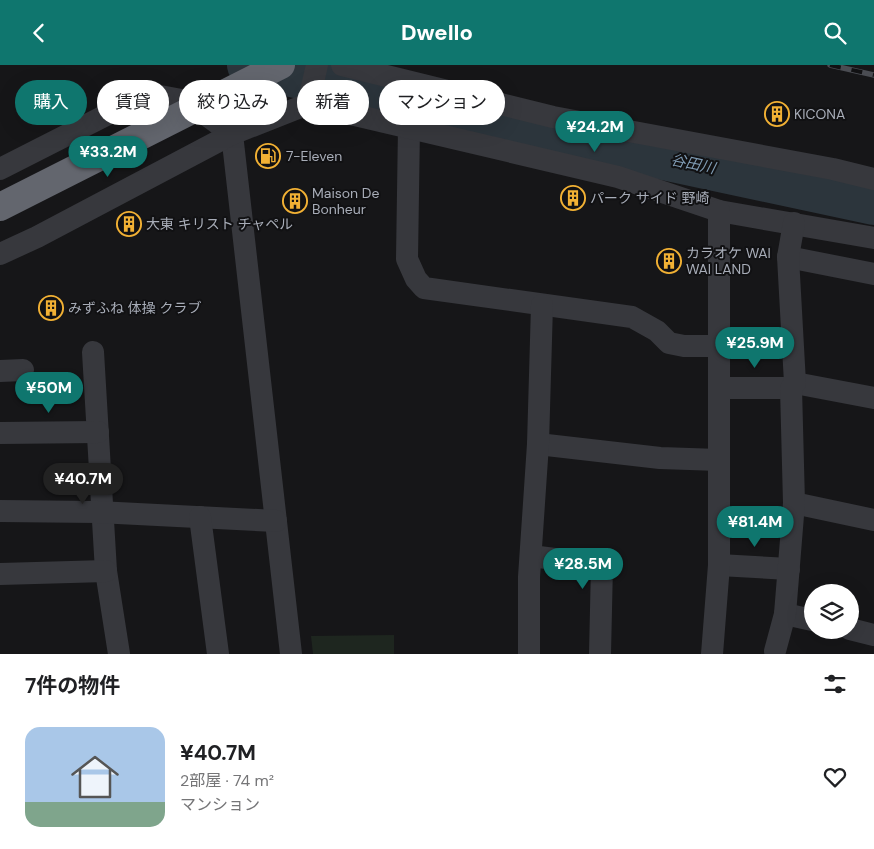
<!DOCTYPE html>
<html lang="ja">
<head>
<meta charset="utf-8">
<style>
	:root { --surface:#fff; --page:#f2f2f2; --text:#202124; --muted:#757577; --accent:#0f766e }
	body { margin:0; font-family:"DM Sans","Noto Sans JP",sans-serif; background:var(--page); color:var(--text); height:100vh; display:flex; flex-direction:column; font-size:19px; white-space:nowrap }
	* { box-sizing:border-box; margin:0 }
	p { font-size:16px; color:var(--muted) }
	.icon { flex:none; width:28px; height:28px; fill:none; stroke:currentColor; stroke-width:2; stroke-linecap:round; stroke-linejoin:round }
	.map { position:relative; height:589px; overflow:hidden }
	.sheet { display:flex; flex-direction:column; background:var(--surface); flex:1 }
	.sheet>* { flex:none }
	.banner { position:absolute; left:15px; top:15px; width:500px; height:45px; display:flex; gap:10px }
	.controls { position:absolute; left:804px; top:519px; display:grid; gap:10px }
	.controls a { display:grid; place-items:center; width:55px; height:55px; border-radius:50%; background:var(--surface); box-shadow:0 5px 20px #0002; font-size:25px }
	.price { position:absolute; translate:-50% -42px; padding:0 11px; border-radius:18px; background:var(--accent); color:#fff; font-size:16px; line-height:32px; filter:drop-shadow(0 1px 2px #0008) }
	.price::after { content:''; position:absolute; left:50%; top:30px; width:15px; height:11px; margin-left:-8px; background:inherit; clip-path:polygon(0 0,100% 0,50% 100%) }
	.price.active { background:#222; color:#fff }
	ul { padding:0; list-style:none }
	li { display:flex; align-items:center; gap:15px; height:125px; padding:0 25px }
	li span { display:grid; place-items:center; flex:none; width:140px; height:100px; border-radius:15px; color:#555 }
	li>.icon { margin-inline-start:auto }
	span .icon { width:60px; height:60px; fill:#fffc; stroke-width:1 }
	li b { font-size:21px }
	h2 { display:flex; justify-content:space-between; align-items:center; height:60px; padding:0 25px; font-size:21px }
	.chip { padding:0 18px; border-radius:22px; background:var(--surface); box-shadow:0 5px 20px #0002; font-size:18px; line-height:45px }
	.chip.active { background:var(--accent); color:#fff }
	header { display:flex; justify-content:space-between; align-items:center; height:65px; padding:0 25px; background:var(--accent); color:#fff; font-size:22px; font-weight:800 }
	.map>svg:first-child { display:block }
</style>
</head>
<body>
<header><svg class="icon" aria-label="back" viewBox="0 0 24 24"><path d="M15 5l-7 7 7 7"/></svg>Dwello<svg class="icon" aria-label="search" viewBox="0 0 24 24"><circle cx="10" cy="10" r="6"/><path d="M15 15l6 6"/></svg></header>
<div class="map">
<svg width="874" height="589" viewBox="0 0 874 589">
	<rect width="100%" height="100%" fill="#161618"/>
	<polygon fill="#1e261f" points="394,570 394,589 313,589 311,571"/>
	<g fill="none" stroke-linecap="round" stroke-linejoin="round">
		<polyline stroke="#2c353c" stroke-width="44" points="249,0 449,47 874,138"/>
		<g stroke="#37383d" stroke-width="22">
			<polyline points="342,0 553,52 833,104 874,114"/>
			<polyline points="308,39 317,0"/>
			<polyline points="409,62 407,194 416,214 424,223 632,252 657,266 669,278 684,281 718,281"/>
			<polyline points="0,104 124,41 160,31 187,36 232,69 291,589"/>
			<polyline points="0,189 37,172 232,69 308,39 618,112 719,146 874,173"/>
			<polyline points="788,192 874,209"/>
			<polyline points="93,287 106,506 119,589"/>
			<polyline points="0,306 23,305"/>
			<polyline points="795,318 874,333"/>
			<polyline points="719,323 791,323"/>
			<polyline points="0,368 98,367"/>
			<polyline points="538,379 660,393 719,395"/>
			<polyline points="794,438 874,455"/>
			<polyline points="0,446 98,447 276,456"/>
			<polyline points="200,452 218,589"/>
			<polyline points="531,491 602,500 600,589"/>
			<polyline points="719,500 789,504"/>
			<polyline points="0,509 106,506"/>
			<polyline points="785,549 812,555"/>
			<polyline points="850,564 874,570"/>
			<polyline points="775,586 785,549 794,438 791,323 795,318 788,192 794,158"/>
			<polyline points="529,589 529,512 538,379 542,240"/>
			<polyline points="712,589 719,500 719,146"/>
		</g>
		<polyline stroke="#63666e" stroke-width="28" points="0,142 281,0"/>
		<defs>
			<polyline id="rail" points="830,0 874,10"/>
		</defs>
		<use href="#rail" stroke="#4a4c52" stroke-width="5.5"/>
		<use href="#rail" stroke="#111113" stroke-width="4" stroke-dasharray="11" stroke-linecap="butt"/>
	</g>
	<defs>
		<symbol id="building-ring" viewBox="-11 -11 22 22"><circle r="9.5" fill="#111113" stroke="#f2b134" stroke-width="1.5"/><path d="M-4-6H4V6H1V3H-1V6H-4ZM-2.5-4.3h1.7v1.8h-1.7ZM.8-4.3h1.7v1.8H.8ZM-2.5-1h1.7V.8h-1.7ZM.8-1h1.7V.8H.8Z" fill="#f2b134"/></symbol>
		<symbol id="fuel-ring" viewBox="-11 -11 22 22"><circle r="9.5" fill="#111113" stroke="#f2b134" stroke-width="1.5"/><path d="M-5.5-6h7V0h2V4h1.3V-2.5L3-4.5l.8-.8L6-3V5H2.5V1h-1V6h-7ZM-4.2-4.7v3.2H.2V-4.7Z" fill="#f2b134"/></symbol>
	</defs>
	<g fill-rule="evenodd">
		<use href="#building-ring" x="763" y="35" width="28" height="28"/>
		<use href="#fuel-ring" x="254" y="77" width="28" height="28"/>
		<use href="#building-ring" x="559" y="119" width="28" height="28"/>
		<use href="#building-ring" x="281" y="122" width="28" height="28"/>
		<use href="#building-ring" x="115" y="145" width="28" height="28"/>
		<use href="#building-ring" x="655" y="182" width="28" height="28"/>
		<use href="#building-ring" x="37" y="229" width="28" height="28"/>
	</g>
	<g text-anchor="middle" stroke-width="4" stroke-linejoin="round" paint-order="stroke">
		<g font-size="14" fill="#a8adb8" stroke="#111113" text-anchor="start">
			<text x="794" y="54">KICONA</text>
			<text x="286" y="96">7-Eleven</text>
			<text x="312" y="133">Maison De<tspan x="312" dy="16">Bonheur</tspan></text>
			<text x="590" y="138">パーク サイド 野崎</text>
			<text x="146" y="164">大東 キリスト チャペル</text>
			<text x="686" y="193">カラオケ WAI<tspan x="686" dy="16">WAI LAND</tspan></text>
			<text x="68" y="248">みずふね 体操 クラブ</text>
		</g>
		<g font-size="15" font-style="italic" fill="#7f9bb3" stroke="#111113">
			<text transform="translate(693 99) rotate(12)" y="5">谷田川</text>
		</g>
	</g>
</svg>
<div class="controls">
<a><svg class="icon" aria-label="layers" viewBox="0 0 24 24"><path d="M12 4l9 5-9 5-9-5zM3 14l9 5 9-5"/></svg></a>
</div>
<b class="price" style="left:595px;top:88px">¥24.2M</b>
<b class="price" style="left:108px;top:113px">¥33.2M</b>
<b class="price" style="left:755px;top:304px">¥25.9M</b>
<b class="price" style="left:49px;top:349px">¥50M</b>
<b class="price active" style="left:83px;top:440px">¥40.7M</b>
<b class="price" style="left:755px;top:483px">¥81.4M</b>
<b class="price" style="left:583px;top:525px">¥28.5M</b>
<div class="banner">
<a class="chip active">購入</a>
<a class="chip">賃貸</a>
<a class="chip">絞り込み</a>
<a class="chip">新着</a>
<a class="chip">マンション</a>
</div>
</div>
<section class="sheet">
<h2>7件の物件<svg class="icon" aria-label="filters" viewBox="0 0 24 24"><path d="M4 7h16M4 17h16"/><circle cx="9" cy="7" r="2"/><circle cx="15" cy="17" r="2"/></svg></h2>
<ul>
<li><span style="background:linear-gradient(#a9c7e8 75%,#7fa58c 0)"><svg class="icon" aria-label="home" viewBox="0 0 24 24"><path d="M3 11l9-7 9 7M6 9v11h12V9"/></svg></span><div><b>¥40.7M</b><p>2部屋 · 74 m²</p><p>マンション</p></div><svg class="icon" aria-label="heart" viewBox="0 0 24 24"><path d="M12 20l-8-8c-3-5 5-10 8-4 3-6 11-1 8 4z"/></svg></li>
</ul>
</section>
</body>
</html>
